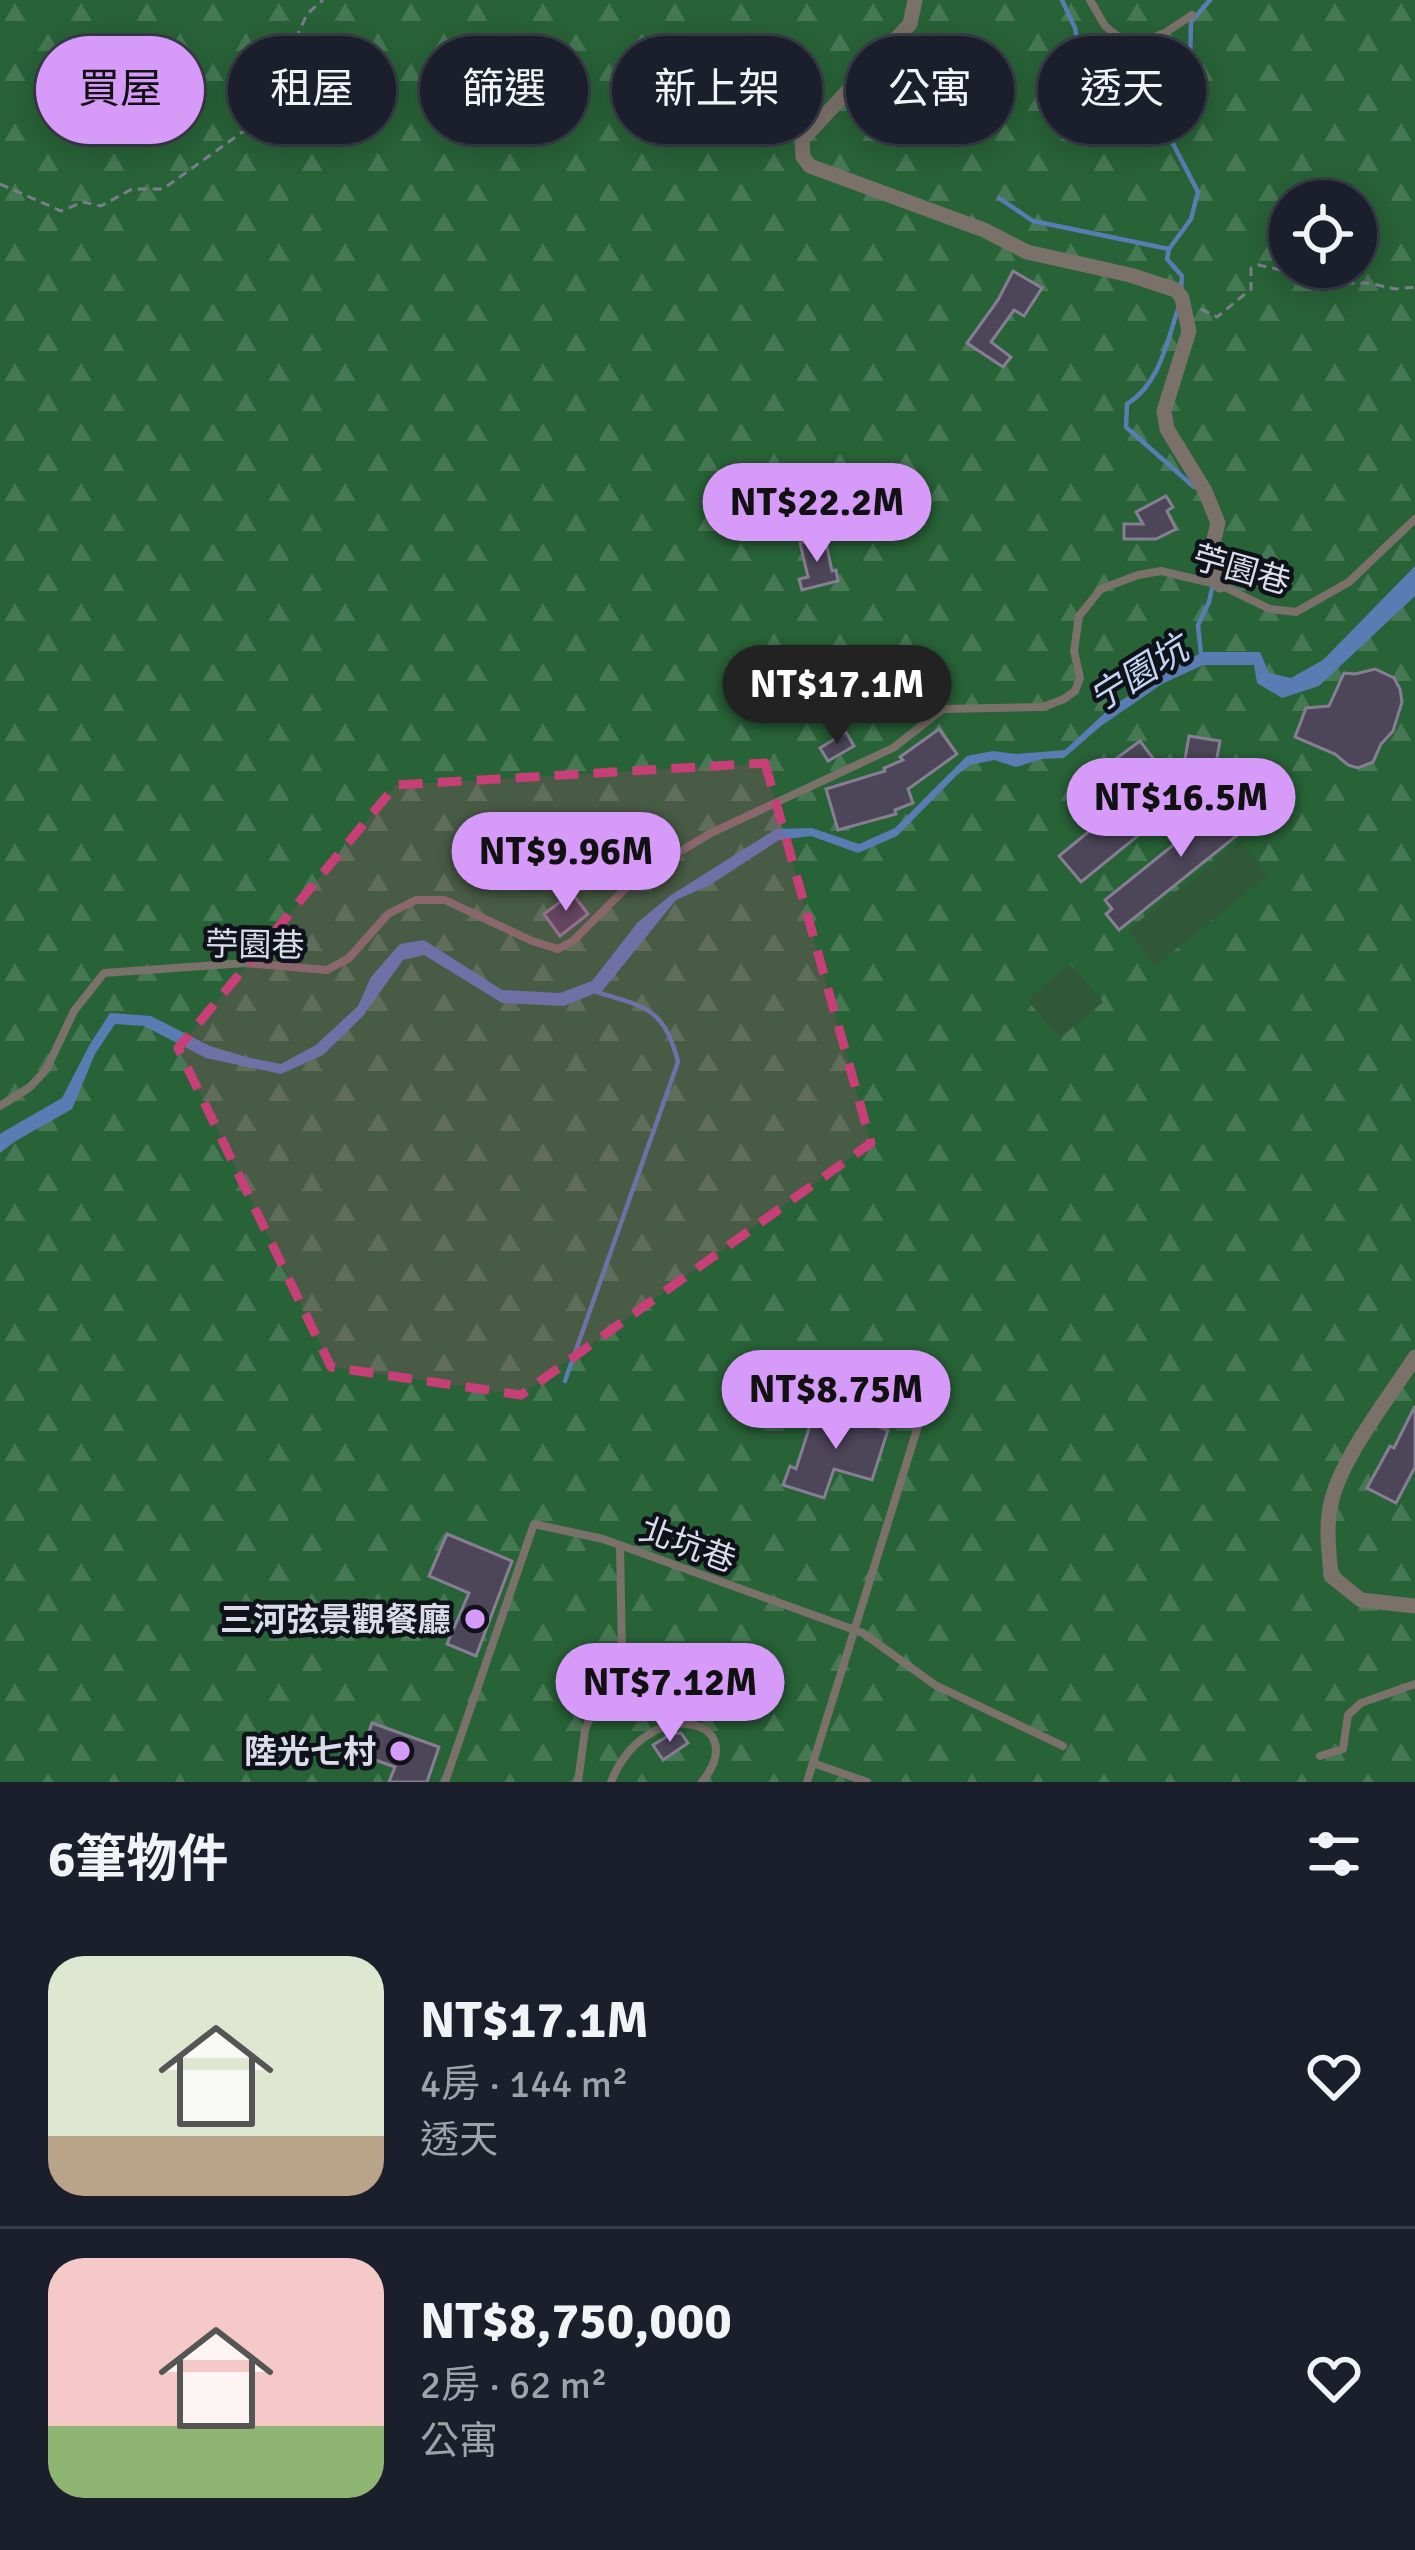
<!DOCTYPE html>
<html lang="zh-TW">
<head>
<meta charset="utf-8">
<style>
	:root { --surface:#1b1f2c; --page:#242734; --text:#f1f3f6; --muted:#a0a2a9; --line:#393d48; --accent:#d69bf9 }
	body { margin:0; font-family:Signika,"Noto Sans TC",sans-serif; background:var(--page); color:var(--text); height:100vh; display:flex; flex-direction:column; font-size:45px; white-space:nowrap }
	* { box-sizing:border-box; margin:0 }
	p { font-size:39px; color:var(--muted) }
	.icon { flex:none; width:66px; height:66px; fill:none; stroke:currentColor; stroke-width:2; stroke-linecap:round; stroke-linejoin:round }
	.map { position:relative; height:1782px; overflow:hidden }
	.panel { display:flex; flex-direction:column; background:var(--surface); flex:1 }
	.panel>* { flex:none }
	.banner { position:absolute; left:36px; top:36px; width:1344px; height:108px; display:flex; gap:24px }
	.buttons { position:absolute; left:1269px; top:180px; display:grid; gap:24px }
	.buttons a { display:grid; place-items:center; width:108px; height:108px; border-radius:50%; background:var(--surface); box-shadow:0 6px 30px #0003,0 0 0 3px var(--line); font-size:60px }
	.price { position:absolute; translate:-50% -102px; padding:0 27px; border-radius:42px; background:var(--accent); color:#111; font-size:39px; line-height:78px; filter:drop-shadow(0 3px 6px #0008) }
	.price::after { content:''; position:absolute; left:50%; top:72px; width:36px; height:27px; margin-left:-18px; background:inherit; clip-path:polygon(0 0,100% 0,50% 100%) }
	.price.on { background:#222; color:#fff }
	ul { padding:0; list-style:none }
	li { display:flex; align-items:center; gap:36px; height:300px; padding:0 48px }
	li+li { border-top:3px solid var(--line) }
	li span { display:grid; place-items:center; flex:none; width:336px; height:240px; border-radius:36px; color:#555 }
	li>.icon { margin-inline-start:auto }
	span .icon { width:144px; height:144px; fill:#fffc; stroke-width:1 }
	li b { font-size:51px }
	h2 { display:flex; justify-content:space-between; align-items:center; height:144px; padding:0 48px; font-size:51px }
	.chip { padding:0 42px; border-radius:54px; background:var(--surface); box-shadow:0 6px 30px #0003,0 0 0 3px var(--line); font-size:42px; line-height:108px }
	.chip.on { background:var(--accent); color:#111 }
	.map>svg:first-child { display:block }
</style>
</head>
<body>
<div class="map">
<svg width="1415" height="1782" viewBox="0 0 1415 1782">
	<defs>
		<pattern id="forest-firs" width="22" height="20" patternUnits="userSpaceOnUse" patternTransform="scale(3)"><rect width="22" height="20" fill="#286237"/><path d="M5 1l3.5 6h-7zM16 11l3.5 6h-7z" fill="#477854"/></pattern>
	</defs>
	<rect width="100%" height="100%" fill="#24293a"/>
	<path fill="url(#forest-firs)" fill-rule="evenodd" d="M0,0H1415V1782H0ZM1290,201H1356V267H1290Z"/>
	<g fill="#315739">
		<polygon points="1240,841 1268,875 1155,966 1128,930"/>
		<polygon points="1070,964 1103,1002 1060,1038 1027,1000"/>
	</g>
	<polygon fill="#597cb2" points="1415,566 1415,596 1319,686 1282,698 1257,683 1254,665 1203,665 1162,684 1101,726 1064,758 1042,759 1016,767 994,760 970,765 957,775 897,836 858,853 811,836 779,840 710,885 676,900 603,990 564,1006 502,1003 424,955 403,960 363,1016 323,1055 281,1074 206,1058 144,1026 115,1024 95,1054 72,1109 14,1142 0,1153 0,1134 3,1132 62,1098 90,1044 110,1013 151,1016 210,1046 250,1058 281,1064 316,1045 358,1006 371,977 400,944 424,940 502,990 560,993 592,981 638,922 671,895 776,829 812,828 859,844 895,828 967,756 993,751 1016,754 1065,750 1111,707 1178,664 1203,652 1260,652 1269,673 1291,678 1323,660"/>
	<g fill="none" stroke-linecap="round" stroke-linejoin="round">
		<g stroke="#597cb2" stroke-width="4.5">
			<polyline points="1062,0 1075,28 1081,62 1107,97 1136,117 1182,124"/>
			<polyline points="999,198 1033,221 1169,249"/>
			<polyline points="1181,289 1182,276 1167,259 1169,249 1191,219 1198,192 1169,136 1182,124 1189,108 1191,22 1210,0"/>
			<path d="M1179,306C1167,341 1160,384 1127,404L1126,427L1194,487"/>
			<polyline points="1201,654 1198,625 1209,602 1213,584"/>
			<path d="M565,1381L678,1062C665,1008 645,1007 597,992"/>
		</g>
	</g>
	<g fill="#4d4659" stroke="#867e93" stroke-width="3">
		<polygon points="1013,271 1042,288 1024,316 1014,310 991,342 1011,357 1003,367 967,343 998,300"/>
		<polygon points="1166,496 1173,507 1167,511 1176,529 1156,539 1124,539 1124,524 1143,524 1136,512"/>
		<polygon points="825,538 832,571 836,570 838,581 802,590 799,579 808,577 800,543"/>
		<polygon points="1375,669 1394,678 1400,689 1402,702 1393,731 1381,744 1373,762 1358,768 1348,765 1335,754 1295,737 1306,708 1329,706 1344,673 1355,674"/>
		<polygon points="939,729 957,754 908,789 913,803 895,810 896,814 838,830 826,789 885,771 884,768 903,760 900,757"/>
		<polygon points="846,732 854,746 828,761 820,748"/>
		<polygon points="1189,736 1220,741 1214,774 1081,882 1059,856 1098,824 1072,791 1140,741 1165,774 1185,759"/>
		<polygon points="1239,792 1260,817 1119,930 1106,914 1112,909 1105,900"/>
		<polygon points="572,893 588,914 560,936 544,914"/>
		<polygon points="1415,1406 1415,1467 1396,1503 1367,1488 1390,1446 1394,1448"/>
		<polygon points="816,1407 888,1430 872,1480 834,1469 824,1498 783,1485 790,1466 796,1469"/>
		<polygon points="447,1534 512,1561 476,1656 447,1644 469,1593 429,1576"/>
		<polygon points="372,1723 439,1747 427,1782 389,1782 395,1767 361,1755"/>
		<polygon points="681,1733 688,1743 663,1760 653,1745 671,1734"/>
	</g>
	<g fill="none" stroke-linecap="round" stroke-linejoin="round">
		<g stroke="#797d8c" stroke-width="3" stroke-dasharray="9 6" stroke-linecap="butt">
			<polyline points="0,184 61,211 83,202 101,206 132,189 163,189 276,108 299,73 297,36 307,14 323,0"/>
			<polyline points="1201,309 1217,317 1251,289 1251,268 1259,265 1336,283 1369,283 1395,289 1415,287"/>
		</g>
		<g stroke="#7a716a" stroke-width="8">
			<polyline points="1090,0 1105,26 1130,46 1165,33 1192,15"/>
			<polyline points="0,1106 30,1087 46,1070 74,1011 104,973 246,963 327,970 349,958 388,914 416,900 445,900 532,941 558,949 573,941 636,878 711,833 893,748 943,709 1043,707 1064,699 1075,691 1080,678 1074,651 1079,616 1101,589 1138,575 1161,571 1220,585 1270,609 1296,612 1349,582 1415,519"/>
			<polyline points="1320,1756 1343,1749 1348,1715 1361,1703 1415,1684"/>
			<polyline points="813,1763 867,1782"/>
			<polyline points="445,1782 534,1524 603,1539 863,1633 935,1685 1063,1746"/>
			<polyline points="578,1782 585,1730 598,1698 622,1656 620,1545"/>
			<path d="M611,1782C646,1693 754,1717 702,1782"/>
			<polyline points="807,1782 933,1378"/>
		</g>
		<g stroke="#7a716a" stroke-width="15">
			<polyline points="915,0 910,24 802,140 803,157 810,166 984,230 1027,252 1130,275 1176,290 1182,298 1189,331 1164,411 1167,429 1205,491 1218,523 1209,559 1220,585"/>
			<path d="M1415,1357C1389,1398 1344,1454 1332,1499C1325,1525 1329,1550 1331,1576L1361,1600L1415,1606"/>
		</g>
	</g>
	<path fill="#c73f77" fill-opacity="0.2" stroke="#c73f77" stroke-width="9" stroke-dasharray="24 15" stroke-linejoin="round" d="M765,763L871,1143L521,1395L331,1367L178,1048L396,785Z"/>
	<g fill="#d69bf9" stroke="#10121a" stroke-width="4.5">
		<circle cx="475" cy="1619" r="12"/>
		<circle cx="400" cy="1751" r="12"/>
	</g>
	<g text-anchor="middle" stroke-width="9" stroke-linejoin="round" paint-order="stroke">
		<g font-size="33" fill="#dadde9" stroke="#10121a">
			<text transform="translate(1242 569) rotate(16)" y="12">苧園巷</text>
			<text transform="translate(255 944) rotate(1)" y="12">苧園巷</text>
			<text transform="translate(688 1544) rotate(20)" y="12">北坑巷</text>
		</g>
		<g font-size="33" font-weight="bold" fill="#dadde9" stroke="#10121a" text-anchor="end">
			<text x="451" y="1631">三河弦景觀餐廳</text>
			<text x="376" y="1763">陸光七村</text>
		</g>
		<g font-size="36" font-style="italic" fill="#c1d5f5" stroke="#10121a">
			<text transform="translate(1138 673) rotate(-32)" y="13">宁園坑</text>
		</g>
	</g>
</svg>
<div class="buttons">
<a><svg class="icon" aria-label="locate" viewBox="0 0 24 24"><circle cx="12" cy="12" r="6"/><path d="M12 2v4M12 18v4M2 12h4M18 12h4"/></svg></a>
</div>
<b class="price" style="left:817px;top:565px">NT$22.2M</b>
<b class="price on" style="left:837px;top:747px">NT$17.1M</b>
<b class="price" style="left:1181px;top:860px">NT$16.5M</b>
<b class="price" style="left:566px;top:914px">NT$9.96M</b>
<b class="price" style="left:836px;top:1452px">NT$8.75M</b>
<b class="price" style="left:670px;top:1745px">NT$7.12M</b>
<div class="banner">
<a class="chip on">買屋</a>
<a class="chip">租屋</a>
<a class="chip">篩選</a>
<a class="chip">新上架</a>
<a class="chip">公寓</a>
<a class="chip">透天</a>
</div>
</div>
<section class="panel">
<h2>6筆物件<svg class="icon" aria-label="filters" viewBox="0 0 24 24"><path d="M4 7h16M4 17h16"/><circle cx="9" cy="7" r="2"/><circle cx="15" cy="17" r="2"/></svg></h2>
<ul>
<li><span style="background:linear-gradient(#dfe7d0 75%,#b9a48a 0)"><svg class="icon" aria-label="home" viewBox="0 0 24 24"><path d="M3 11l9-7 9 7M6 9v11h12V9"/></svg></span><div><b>NT$17.1M</b><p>4房 · 144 m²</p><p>透天</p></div><svg class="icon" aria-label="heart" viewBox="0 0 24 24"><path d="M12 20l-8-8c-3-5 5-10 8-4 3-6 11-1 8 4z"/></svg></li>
<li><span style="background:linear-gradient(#f6c9c9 70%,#8fb573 0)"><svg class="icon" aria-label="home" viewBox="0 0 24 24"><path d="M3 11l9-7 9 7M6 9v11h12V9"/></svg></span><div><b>NT$8,750,000</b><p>2房 · 62 m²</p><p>公寓</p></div><svg class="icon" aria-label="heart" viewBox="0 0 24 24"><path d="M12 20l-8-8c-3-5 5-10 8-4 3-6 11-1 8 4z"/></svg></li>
</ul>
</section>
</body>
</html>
